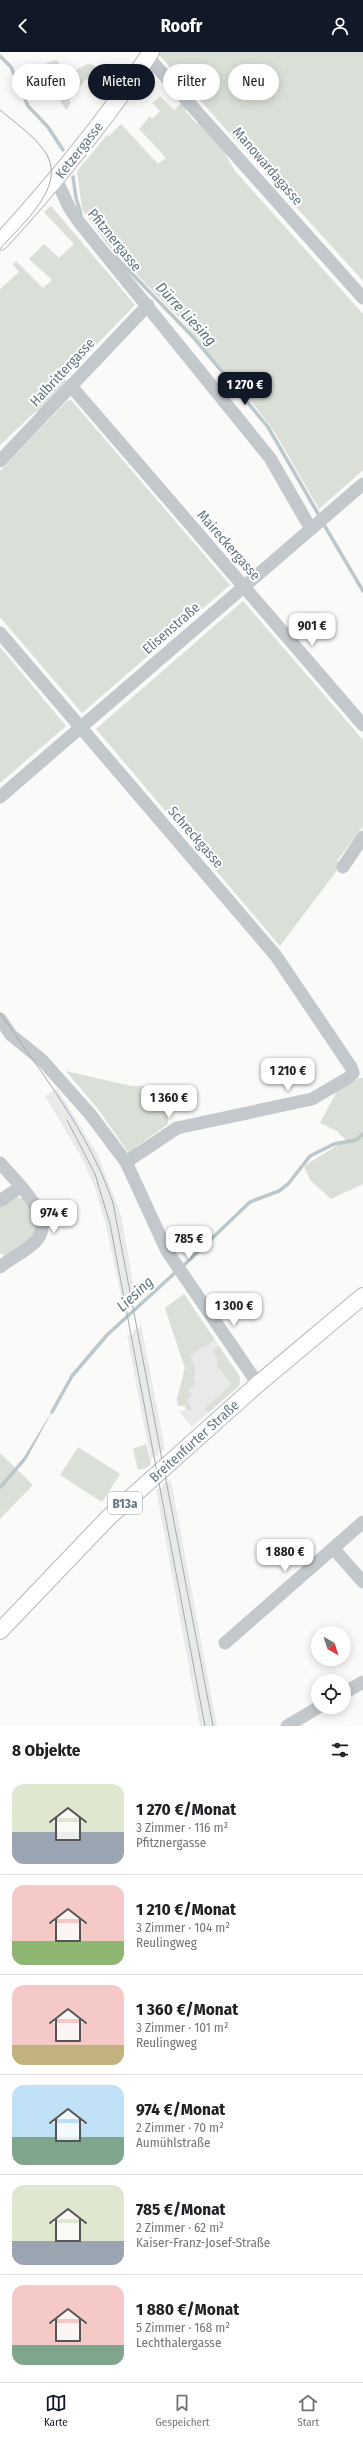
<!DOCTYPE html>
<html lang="de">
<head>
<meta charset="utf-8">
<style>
	:root { --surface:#fff; --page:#f6f6f6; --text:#202124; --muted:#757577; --line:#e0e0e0; --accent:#111827 }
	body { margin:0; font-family:"Fira Sans Condensed",sans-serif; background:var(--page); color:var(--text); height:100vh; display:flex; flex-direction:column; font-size:15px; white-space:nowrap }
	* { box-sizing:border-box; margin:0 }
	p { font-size:13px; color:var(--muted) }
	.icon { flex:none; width:22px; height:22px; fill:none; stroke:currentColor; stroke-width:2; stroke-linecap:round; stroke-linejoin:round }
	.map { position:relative; height:1674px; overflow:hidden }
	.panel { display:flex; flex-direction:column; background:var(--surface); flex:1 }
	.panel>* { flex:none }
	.banner { position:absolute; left:12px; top:12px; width:339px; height:36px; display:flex; gap:8px }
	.needle { width:26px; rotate:141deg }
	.tools { position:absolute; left:311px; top:1574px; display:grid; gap:8px }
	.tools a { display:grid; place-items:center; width:40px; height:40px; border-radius:50%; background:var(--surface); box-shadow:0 2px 10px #0003; font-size:20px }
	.price { position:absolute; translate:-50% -34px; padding:0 9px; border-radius:8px; background:#fff; color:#222; font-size:13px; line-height:26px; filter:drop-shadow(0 1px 2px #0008) }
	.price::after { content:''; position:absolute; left:50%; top:24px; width:12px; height:9px; margin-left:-6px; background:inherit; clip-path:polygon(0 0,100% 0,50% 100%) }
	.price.selected { background:var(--accent); color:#fff }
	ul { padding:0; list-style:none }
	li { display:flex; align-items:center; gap:12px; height:100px; padding:0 12px }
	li+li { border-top:1px solid var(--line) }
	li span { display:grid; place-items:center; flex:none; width:112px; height:80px; border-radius:12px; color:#555 }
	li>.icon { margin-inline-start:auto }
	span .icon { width:48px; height:48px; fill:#fffc; stroke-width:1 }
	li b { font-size:17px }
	h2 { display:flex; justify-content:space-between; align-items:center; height:48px; padding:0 12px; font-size:17px }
	.tag { padding:0 14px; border-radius:18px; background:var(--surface); box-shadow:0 2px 10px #0003; font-size:14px; line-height:36px }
	.tag.selected { background:var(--accent); color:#fff }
	header { display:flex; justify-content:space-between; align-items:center; height:52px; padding:0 12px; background:var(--accent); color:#fff; font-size:18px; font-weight:700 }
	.menu { display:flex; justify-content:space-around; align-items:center; height:56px; border-top:1px solid var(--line); background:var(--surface); font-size:11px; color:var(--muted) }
	.menu a { display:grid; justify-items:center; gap:2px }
	.menu .selected { color:var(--accent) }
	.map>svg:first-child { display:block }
</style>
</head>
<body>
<header><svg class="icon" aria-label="back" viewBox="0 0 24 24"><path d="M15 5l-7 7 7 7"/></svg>Roofr<svg class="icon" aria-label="person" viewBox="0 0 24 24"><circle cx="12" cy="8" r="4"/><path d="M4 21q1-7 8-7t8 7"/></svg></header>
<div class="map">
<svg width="363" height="1674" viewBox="0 0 363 1674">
	<rect width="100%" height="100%" fill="#fafaf8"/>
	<g fill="#e8e9e9">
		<polygon points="57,1037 97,1101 121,1163 135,1242 129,1243 128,1249 122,1250 123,1253 105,1170 95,1136 82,1106 45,1044"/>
		<polygon points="184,1242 240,1325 239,1334 192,1375 179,1359 186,1358 185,1354 178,1354 177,1347 185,1316 165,1256"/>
		<polygon points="140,1272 141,1272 165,1398 159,1399 158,1404 152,1405 151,1409 127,1283 133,1282 134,1277 140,1276"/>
		<polygon points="170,1426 173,1439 217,1674 200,1674 156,1437 162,1436 163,1431 169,1430"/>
	</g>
	<g fill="#dadfd7">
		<polygon points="160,0 363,0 363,229 159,3"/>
		<polygon points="56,8 66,19 59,29 52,34 43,15 32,18 31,17"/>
		<path d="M91,12L104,18L93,33L86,27L69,49L71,51L66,58L56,42C65,35 69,31 70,20C78,19 82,12 91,12Z"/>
		<polygon points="160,44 174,58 183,50 188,55 185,59 197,72 201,69 218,89 235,119 363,262 363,418 319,457 274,379 246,343 234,333 184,271 107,192 82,157 77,119 107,83 109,84 121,72 158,112 166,106 139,77 150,64 152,67 160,59 152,51"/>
		<polygon points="51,154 135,253 64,326 69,332 40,363 36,359 0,393 0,237 19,220 13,213 16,209 43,236 52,228 29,207 44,192 59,206 74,192 44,160"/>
		<polygon points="71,348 230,533 82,661 0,565 0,419 67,349"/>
		<polygon points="243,549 363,688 363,774 337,809 341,813 280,894 96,677"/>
		<polygon points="0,595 66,674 0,731"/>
		<polygon points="66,1019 131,1034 152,1034 168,1066 168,1072 136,1095 133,1102 128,1100 98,1057"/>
		<polygon points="359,1026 363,1026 363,1132 331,1147 310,1128 304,1114 346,1088 337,1079 320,1071 337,1039"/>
		<path d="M16,1145L23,1146C47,1181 38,1183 6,1204L0,1201V1156Z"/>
		<polygon points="184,1242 215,1288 190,1303 195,1316 194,1329 196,1332 188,1338 192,1343 187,1348 192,1358 186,1358 185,1354 178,1354 177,1347 185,1316 165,1256"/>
		<polygon points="219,1294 240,1325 239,1334 208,1361 204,1357 232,1332 217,1314 217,1304 212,1299"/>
		<polygon points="146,1392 151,1412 146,1416 138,1418 133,1397"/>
		<polygon points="78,1395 120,1422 102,1450 60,1423"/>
		<polygon points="0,1401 33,1433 0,1467"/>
	</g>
	<polygon fill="#bbc7cb" points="54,1356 26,1408 0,1438 0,1433 24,1405"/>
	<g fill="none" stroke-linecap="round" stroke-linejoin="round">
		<g stroke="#bbc7cb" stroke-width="3.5">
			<polyline points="0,4 11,15 28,54 48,75 63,98"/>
			<polyline points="73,125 76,146 81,162"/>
			<polyline points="114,203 193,285 268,375 320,465"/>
			<polyline points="323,471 363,539"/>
			<polyline points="182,1215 250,1150 279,1139 288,1132 310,1104 334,1092 356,1088 363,1082"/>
			<polyline points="52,1360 72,1324 107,1283 177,1219"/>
		</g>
		<defs>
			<g id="major">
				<path d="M0,190C55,130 106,68 151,0"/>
				<polyline points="0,1579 108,1466 258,1332 363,1244"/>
			</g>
		</defs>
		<use href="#major" stroke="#b5babe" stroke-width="18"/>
		<g stroke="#c3c8cc" stroke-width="13">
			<polyline points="148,5 363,246"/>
			<polyline points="56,127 69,155 79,170 270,406 311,477"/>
			<polyline points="71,334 363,673"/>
			<polyline points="0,409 148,253"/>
			<polyline points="0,581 276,904 351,1015 353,1021 348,1026 312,1047 177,1076 126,1110"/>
			<polyline points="0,745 363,432"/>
			<polyline points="343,815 363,785"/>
			<polyline points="0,967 11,983 42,1008 90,1062 126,1110 167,1199 258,1332"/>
			<path d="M0,1111C15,1129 59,1167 35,1190C25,1200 11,1206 0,1215"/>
			<polyline points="0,1149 20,1135"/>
			<polyline points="333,1496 363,1530"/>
			<polyline points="225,1591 363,1470"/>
			<polyline points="344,1641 363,1630"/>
			<polyline points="287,1674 319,1655"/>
		</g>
		<use href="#major" stroke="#fff" stroke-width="16"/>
		<g stroke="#a2aab0" stroke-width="1">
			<path d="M0,58C14,70 32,82 43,97C71,133 21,172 0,197"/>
			<path d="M0,961C42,1022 89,1080 113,1151L213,1674"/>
			<polyline points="67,1068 95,1122 110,1172 205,1674"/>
		</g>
	</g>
	<g text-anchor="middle" stroke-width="4" stroke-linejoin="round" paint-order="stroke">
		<rect fill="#fff" stroke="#939fa8" stroke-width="1" x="108" y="1440" width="34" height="22" rx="3"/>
		<g font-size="13" font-weight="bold" fill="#657683">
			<text x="125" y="1456">B13a</text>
		</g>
		<g font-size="14" fill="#657683" stroke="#fff">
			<text transform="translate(79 98) rotate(-52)" y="5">Ketzergasse</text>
			<text transform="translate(268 114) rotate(49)" y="5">Manowardagasse</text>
			<text transform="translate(115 188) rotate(51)" y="5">Pfitznergasse</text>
			<text transform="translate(62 320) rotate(-47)" y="5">Halbrittergasse</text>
			<text transform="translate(229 493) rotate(49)" y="5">Maireckergasse</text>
			<text transform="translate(171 576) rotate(-41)" y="5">Elisenstraße</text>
			<text transform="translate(196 785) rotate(49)" y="5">Schreckgasse</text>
			<text transform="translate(194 1389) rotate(-42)" y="5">Breitenfurter Straße</text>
		</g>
		<g font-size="15" font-style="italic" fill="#60757c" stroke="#fff">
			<text transform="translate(186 262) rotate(47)" y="5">Dürre Liesing</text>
			<text transform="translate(135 1242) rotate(-43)" y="5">Liesing</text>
		</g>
	</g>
</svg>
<div class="tools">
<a><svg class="needle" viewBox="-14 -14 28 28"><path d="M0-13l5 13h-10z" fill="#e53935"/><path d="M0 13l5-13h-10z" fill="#757577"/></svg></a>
<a><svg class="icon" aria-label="locate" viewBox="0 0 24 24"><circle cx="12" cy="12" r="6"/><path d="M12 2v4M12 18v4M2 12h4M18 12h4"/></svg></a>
</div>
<b class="price selected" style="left:245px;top:354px">1 270 €</b>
<b class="price" style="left:312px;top:595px">901 €</b>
<b class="price" style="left:288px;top:1040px">1 210 €</b>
<b class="price" style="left:169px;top:1067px">1 360 €</b>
<b class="price" style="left:54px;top:1182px">974 €</b>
<b class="price" style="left:189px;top:1208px">785 €</b>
<b class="price" style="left:234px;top:1275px">1 300 €</b>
<b class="price" style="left:285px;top:1521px">1 880 €</b>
<div class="banner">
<a class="tag">Kaufen</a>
<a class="tag selected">Mieten</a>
<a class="tag">Filter</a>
<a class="tag">Neu</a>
</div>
</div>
<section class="panel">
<h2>8 Objekte<svg class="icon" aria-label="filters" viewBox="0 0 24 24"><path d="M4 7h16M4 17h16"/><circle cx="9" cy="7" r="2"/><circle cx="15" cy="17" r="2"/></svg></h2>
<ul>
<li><span style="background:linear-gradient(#dfe7d0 60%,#9aa5b1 0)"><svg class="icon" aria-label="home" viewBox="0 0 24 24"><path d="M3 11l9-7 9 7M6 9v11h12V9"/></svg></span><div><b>1 270 €/Monat</b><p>3 Zimmer · 116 m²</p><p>Pfitznergasse</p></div></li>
<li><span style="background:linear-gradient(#f6c9c9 70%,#8fb573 0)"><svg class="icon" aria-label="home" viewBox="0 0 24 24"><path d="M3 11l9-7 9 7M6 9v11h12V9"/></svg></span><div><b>1 210 €/Monat</b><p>3 Zimmer · 104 m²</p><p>Reulingweg</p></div></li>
<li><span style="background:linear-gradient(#f6c9c9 75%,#c2b280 0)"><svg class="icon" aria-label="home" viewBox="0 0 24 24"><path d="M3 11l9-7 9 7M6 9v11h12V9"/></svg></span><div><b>1 360 €/Monat</b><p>3 Zimmer · 101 m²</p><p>Reulingweg</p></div></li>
<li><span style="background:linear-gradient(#bfe0f5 65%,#7fa58c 0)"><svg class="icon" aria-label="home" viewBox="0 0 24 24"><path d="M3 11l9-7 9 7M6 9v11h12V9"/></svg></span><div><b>974 €/Monat</b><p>2 Zimmer · 70 m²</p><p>Aumühlstraße</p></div></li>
<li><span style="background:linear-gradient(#dfe7d0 70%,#9aa5b1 0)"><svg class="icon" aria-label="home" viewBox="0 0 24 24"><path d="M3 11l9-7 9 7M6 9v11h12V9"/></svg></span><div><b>785 €/Monat</b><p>2 Zimmer · 62 m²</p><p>Kaiser-Franz-Josef-Straße</p></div></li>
<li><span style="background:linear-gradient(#f6c9c9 75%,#7fa58c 0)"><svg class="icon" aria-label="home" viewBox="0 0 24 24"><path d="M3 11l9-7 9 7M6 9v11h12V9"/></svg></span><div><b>1 880 €/Monat</b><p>5 Zimmer · 168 m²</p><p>Lechthalergasse</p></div></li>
</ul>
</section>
<nav class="menu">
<a class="selected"><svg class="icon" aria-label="map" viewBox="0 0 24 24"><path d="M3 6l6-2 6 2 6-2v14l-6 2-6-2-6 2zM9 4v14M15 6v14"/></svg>Karte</a>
<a><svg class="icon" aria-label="saved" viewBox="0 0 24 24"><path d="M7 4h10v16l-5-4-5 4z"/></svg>Gespeichert</a>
<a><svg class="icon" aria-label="home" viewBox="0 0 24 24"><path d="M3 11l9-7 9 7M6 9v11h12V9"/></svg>Start</a>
</nav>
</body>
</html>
